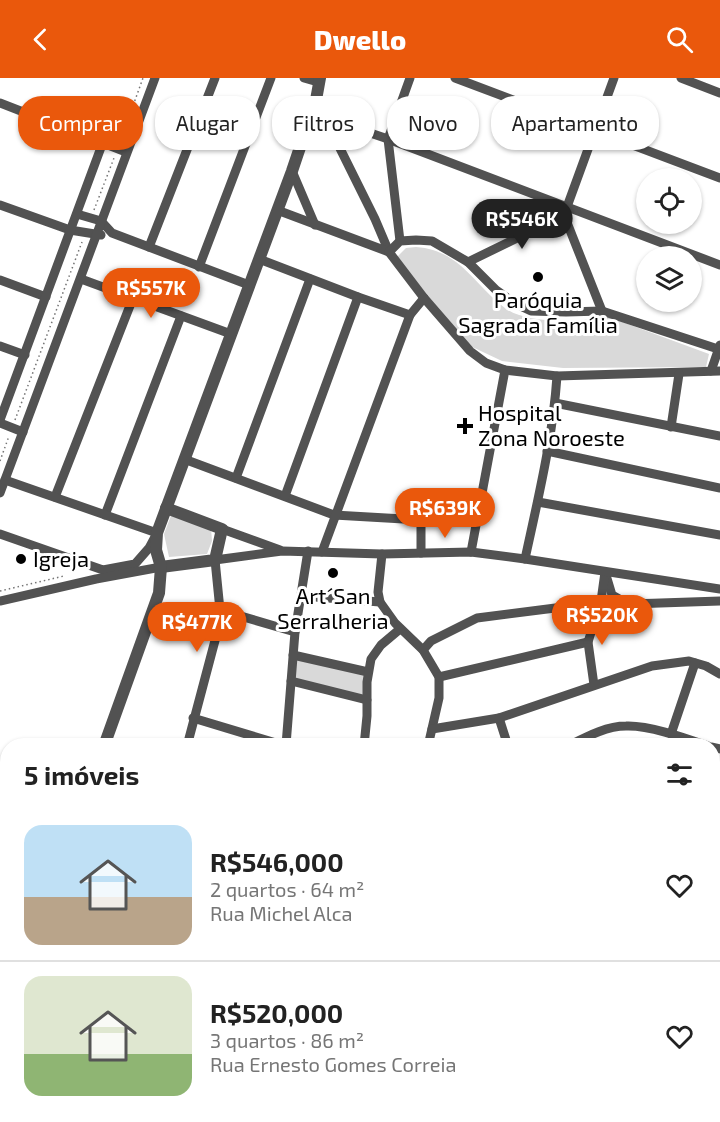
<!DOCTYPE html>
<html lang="pt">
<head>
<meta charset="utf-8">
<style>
	:root { --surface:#fff; --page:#f6f6f6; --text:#222; --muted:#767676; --line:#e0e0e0; --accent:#ea580c }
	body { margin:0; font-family:"Exo 2",sans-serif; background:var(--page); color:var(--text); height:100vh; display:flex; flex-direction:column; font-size:22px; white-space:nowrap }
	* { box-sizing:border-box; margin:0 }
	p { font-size:20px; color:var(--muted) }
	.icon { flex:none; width:33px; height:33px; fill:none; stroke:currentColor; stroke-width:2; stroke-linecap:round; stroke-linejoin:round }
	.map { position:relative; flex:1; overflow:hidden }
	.sheet { position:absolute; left:0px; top:660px; width:720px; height:384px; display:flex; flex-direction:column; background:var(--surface); border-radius:24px 24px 0 0; box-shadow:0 2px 4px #0004 }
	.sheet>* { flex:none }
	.guide { position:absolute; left:18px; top:18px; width:684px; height:54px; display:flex; gap:12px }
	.buttons { position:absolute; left:636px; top:90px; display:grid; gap:12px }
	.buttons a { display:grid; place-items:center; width:66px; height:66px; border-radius:50%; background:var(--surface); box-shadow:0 2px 4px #0004; font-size:30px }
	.price { position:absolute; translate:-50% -51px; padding:0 14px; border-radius:21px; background:var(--accent); color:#fff; font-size:20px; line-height:39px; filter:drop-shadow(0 2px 3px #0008) }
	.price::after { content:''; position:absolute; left:50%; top:36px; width:18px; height:14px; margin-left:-9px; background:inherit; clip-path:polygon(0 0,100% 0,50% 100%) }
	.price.selected { background:#222; color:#fff }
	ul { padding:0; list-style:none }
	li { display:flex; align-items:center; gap:18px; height:150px; padding:0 24px }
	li+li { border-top:2px solid var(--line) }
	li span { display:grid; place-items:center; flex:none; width:168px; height:120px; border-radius:18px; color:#555 }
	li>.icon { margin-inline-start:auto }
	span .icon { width:72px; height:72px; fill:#fffc; stroke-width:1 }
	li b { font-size:26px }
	h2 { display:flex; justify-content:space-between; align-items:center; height:72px; padding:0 24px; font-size:26px }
	.tag { padding:0 21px; border-radius:24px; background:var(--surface); box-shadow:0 2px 4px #0004; font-size:21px; line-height:54px }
	.tag.selected { background:var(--accent); color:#fff }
	header { display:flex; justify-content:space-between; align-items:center; height:78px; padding:0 24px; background:var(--accent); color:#fff; font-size:27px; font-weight:800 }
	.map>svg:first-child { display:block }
</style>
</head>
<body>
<header><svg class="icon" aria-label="back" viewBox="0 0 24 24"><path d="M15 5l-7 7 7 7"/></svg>Dwello<svg class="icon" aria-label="search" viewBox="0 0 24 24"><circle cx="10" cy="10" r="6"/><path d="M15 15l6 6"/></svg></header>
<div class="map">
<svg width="720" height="1044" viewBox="0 0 720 1044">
	<rect width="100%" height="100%" fill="#fff"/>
	<g fill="#d9d9d9">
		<path d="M416,169C460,172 473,206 505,230C519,241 546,243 563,242C576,242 588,244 598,235L709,276L706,289L563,290L502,283L466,266L397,179L406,170Z"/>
		<polygon points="172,435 211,450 212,463 207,476 169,479 164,456"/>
		<polygon points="295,579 366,596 367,622 291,600"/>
	</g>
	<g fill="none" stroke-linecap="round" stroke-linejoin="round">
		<g stroke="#747474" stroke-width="1.5" stroke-dasharray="1.5 3" stroke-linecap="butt">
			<polyline points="121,61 143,0"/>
			<polyline points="94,132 114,80"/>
			<polyline points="15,342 82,164"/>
			<polyline points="0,383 9,358"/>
			<polyline points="0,513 64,498"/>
		</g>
		<polyline stroke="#525252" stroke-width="4.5" points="0,795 8,798"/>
		<g stroke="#525252" stroke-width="9">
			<polyline points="304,0 318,4"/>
			<polyline points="455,0 720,100"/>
			<polyline points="681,0 720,15"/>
			<polyline points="316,22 375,141 389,174"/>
			<polyline points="0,25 126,74"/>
			<polyline points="326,40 388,61 720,187"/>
			<polyline points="292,93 315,147"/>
			<polyline points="0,127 70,152 101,157"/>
			<polyline points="277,132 389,174 424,220 470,273 486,285 505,292 557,298 720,293"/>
			<polyline points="77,136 101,143 112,155 249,207"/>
			<polyline points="400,163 388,61 410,0"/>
			<polyline points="149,169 215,0"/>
			<polyline points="389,174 400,163 416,162 432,163 468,184 496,212 516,226 531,233 566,234 602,233 718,271"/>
			<polyline points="259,181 358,219 410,237"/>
			<polyline points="468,184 564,137"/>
			<polyline points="199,189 271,0"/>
			<polyline points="81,201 231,256"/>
			<polyline points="0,202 46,219"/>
			<polyline points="602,233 564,137 614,0"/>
			<polyline points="0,268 25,277"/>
			<polyline points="711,293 720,267"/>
			<polyline points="555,325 720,358"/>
			<polyline points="0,342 103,64"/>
			<polyline points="0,345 23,354"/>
			<polyline points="671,349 679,296"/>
			<polyline points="547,373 720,410"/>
			<polyline points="184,381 334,437 421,442 421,475"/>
			<polyline points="236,400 310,201"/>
			<polyline points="0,415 155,0"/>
			<polyline points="285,418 358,219"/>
			<polyline points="55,419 133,220"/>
			<polyline points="538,424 720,457"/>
			<polyline points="105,437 181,238"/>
			<polyline points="222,451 280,472"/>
			<polyline points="0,456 103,492 135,486 149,470 157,455 5,402"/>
			<polyline points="322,474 410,237 424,220"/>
			<polyline points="471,474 505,292"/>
			<polyline points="382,476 378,514 380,524 395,545 423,572 439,599 439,620 428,668"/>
			<path d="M525,481C538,421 553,359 557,298"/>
			<polyline points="606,497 612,517 626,525"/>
			<polyline points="302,518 380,524"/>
			<polyline points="0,523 96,501 161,489"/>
			<polyline points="220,532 295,554"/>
			<polyline points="423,572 431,563 477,540 571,528 720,523"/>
			<polyline points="293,577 368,594"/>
			<polyline points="439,599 588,564"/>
			<polyline points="291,603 367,622"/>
			<polyline points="594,607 588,564 601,523 605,494"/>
			<polyline points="193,640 286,668"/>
			<polyline points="499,640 508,668"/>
			<polyline points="432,651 499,640 652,588 689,583 706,588 720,596"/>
			<polyline points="671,656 695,585"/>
			<polyline points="286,667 295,554 308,473"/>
			<polyline points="187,668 217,555 220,532 215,482 282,473 382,476 471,474 525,481 720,511"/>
			<polyline points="364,668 367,638 367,604 371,581 381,567 400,551"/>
			<path d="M568,668C586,659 606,648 626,648C649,647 685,660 708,668"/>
			<polyline points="712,669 720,671"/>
			<polyline points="712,731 720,711"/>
			<polyline points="712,756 720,759"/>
			<polyline points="712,844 720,847"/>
			<polyline points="712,929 720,932"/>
			<polyline points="0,950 8,961"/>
			<polyline points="712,1020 720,1023"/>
			<polyline points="56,1036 60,1044"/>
			<polyline points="175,1036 193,1044"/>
			<polyline points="292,1036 311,1044 316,1036"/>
			<polyline points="365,1036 376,1044"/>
			<polyline points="424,1036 425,1044"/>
			<polyline points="498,1036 509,1044"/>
			<polyline points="11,1044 18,1036"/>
			<polyline points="103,1044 110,1036"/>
			<polyline points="269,1044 272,1036"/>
			<polyline points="451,1044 462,1036"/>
			<polyline points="595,1044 598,1036"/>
		</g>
		<g stroke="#525252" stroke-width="12">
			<polyline points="161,489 215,482 222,451 166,430"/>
			<polyline points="104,668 159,515 161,489 156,472 157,455 292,93 316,22 320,0"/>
			<polyline points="0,938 8,920"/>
		</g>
	</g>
	<g fill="#000" stroke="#fff" stroke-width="2">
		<circle cx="538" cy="199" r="6"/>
		<path d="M462 339h6v6h6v6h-6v6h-6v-6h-6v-6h6z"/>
		<circle cx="21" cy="481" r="6"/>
		<circle cx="333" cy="495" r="6"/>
	</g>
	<g text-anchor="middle" stroke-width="6" stroke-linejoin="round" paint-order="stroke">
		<g font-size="22" fill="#000" stroke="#fff">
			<text x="538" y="230">Paróquia<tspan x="538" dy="25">Sagrada Família</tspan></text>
			<text x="478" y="343" text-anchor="start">Hospital<tspan x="478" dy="25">Zona Noroeste</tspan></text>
			<text x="33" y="489" text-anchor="start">Igreja</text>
			<text x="333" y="526">Art´San<tspan x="333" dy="25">Serralheria</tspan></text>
		</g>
	</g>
</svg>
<div class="buttons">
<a><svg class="icon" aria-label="locate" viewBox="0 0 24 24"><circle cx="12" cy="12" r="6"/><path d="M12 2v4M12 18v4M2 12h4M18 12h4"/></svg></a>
<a><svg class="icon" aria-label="layers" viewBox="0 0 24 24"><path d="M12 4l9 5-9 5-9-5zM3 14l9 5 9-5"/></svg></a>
</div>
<b class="price selected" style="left:522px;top:172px">R$546K</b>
<b class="price" style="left:151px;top:241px">R$557K</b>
<b class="price" style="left:445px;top:461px">R$639K</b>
<b class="price" style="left:602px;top:568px">R$520K</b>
<b class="price" style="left:197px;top:575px">R$477K</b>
<div class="guide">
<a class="tag selected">Comprar</a>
<a class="tag">Alugar</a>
<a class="tag">Filtros</a>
<a class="tag">Novo</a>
<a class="tag">Apartamento</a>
</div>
<section class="sheet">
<h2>5 imóveis<svg class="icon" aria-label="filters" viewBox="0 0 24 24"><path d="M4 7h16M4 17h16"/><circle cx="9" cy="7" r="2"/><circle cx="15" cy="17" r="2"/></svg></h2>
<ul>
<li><span style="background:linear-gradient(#bfe0f5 60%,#b9a48a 0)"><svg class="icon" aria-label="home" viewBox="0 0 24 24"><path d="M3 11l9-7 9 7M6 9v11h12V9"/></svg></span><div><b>R$546,000</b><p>2 quartos · 64 m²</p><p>Rua Michel Alca</p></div><svg class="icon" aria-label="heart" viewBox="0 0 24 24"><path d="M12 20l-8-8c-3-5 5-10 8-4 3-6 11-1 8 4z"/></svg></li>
<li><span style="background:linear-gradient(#dfe7d0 65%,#8fb573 0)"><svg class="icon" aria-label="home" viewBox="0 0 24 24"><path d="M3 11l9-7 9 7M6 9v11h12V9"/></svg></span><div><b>R$520,000</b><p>3 quartos · 86 m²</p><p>Rua Ernesto Gomes Correia</p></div><svg class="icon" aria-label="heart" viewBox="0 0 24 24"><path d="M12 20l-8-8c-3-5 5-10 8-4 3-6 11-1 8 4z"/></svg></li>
</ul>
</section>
</div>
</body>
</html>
